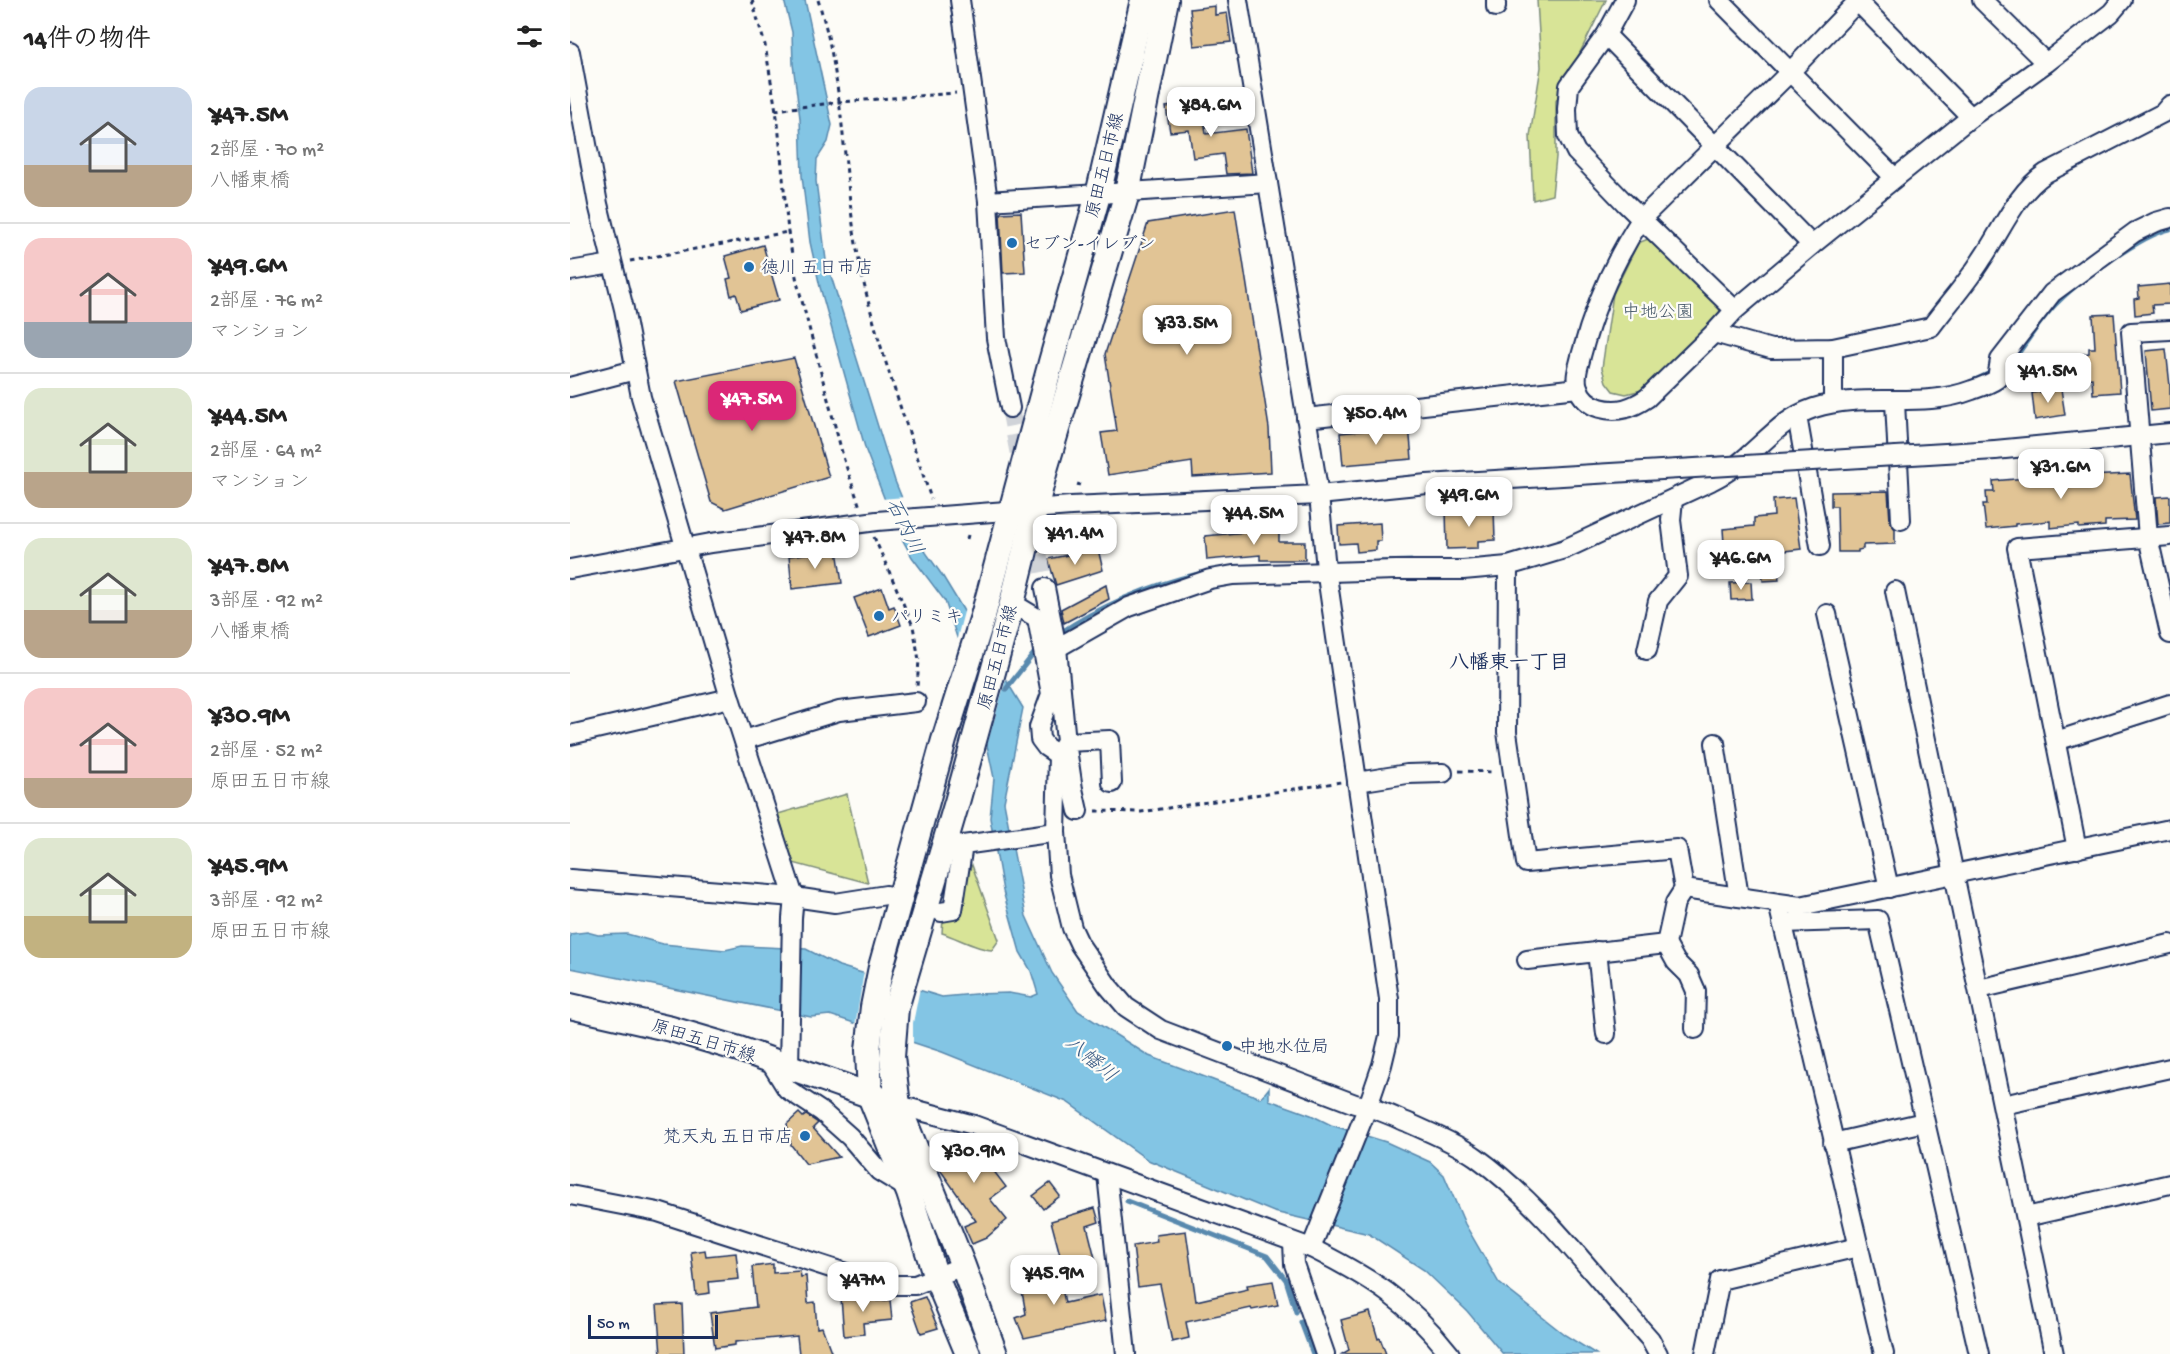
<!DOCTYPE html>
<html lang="ja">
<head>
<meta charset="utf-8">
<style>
	:root { --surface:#fff; --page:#f6f6f6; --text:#222; --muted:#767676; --line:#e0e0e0; --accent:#db2777 }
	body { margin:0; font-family:"Gochi Hand","Klee One",sans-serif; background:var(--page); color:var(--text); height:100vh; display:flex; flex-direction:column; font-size:22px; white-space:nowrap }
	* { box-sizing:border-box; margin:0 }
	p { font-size:20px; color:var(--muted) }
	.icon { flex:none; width:33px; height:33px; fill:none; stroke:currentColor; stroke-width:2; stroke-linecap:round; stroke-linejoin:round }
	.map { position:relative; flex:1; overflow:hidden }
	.details { display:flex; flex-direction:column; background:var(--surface); width:570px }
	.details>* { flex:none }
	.scale { position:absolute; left:18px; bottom:15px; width:130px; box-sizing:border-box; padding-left:6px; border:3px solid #1b2f5e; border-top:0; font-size:16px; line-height:21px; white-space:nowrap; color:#1b2f5e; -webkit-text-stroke:4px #fdfcf7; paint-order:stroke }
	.price { position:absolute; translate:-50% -51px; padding:0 14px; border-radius:12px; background:#fff; color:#222; font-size:20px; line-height:39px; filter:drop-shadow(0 2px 3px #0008) }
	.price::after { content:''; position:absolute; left:50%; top:36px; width:18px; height:14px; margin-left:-9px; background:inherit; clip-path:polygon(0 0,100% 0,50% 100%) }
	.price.on { background:var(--accent); color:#fff }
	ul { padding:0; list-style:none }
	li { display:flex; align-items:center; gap:18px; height:150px; padding:0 24px }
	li+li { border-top:2px solid var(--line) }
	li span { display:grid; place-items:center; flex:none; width:168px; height:120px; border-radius:18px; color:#555 }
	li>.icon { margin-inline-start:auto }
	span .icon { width:72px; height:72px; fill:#fffc; stroke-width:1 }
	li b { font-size:26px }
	h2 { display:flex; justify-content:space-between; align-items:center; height:72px; padding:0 24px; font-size:26px }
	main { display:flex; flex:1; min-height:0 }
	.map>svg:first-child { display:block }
</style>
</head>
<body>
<main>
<section class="details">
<h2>14件の物件<svg class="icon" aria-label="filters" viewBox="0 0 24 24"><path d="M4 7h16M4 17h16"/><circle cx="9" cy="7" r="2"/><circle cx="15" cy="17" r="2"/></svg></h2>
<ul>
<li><span style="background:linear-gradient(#c9d6e8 65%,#b9a48a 0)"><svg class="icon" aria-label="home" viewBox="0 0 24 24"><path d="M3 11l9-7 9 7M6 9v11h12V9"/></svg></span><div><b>¥47.5M</b><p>2部屋 · 70 m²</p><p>八幡東橋</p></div></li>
<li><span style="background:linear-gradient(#f6c9c9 70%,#9aa5b1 0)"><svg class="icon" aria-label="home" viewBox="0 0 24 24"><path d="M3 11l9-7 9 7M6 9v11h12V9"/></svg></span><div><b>¥49.6M</b><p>2部屋 · 76 m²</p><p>マンション</p></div></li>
<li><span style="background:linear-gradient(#dfe7d0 70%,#b9a48a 0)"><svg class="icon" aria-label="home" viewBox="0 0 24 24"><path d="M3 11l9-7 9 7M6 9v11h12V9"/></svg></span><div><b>¥44.5M</b><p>2部屋 · 64 m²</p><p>マンション</p></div></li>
<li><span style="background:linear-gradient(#dfe7d0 60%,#b9a48a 0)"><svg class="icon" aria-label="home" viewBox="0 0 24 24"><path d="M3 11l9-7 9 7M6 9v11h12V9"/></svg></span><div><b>¥47.8M</b><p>3部屋 · 92 m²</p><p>八幡東橋</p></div></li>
<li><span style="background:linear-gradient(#f6c9c9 75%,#b9a48a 0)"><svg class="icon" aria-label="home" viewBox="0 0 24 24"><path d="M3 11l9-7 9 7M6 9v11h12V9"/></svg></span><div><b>¥30.9M</b><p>2部屋 · 52 m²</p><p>原田五日市線</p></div></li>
<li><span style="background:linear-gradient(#dfe7d0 65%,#c2b280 0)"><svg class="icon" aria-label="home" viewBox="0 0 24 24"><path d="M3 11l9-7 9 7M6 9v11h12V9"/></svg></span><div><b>¥45.9M</b><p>3部屋 · 92 m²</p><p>原田五日市線</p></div></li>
</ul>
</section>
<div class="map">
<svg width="1600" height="1354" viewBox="0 0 1600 1354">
	<rect width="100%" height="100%" fill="#fdfcf7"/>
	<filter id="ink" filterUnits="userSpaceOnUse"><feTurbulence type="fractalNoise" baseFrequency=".0167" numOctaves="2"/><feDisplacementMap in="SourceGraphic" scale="12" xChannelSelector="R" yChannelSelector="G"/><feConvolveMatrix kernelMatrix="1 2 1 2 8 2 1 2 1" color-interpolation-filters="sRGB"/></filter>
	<g filter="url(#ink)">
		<g fill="#d8e497" stroke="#7a8a7a" stroke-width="1.5">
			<polygon points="967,0 1036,0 986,101 986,157 982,195 963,200 960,136 971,67"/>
			<polygon points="1078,239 1083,240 1146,302 1150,311 1147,317 1128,338 1072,390 1056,394 1043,391 1036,382 1032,368 1043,294 1068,243"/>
			<polygon points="277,794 298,883 223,863 208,814"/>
			<path d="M402,865L429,940L422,950C406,949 388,938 372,933L373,918L392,915L396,877Z"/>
		</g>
		<polygon fill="#83c5e4" stroke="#5989ae" stroke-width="1.5" points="214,0 235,0 262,125 258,142 247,159 246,181 256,260 325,481 352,547 372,575 453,708 434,802 456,916 482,973 508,1011 579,1056 691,1098 699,1088 699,1100 741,1115 761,1125 816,1142 860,1162 874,1175 895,1224 929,1283 995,1335 1026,1354 933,1354 897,1311 854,1270 799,1234 704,1212 578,1160 497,1102 372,1052 260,1015 241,1017 0,968 0,934 17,932 28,935 57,934 93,944 155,950 172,946 236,949 269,966 372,997 405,994 439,993 461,997 468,994 461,971 450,952 433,891 420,818 424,778 407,698 375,601 342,557 325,526 296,451 250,287 240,242 232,176 230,118 223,64 222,32"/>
		<g fill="#fdfcf7">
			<polygon points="335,497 351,537 329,539 311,499"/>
			<polygon points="395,608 437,676 415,752 404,699 386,642"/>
			<polygon points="294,971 350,988 343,1023 343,1046 285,1026"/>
		</g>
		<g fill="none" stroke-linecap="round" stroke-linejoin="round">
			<g stroke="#5989ae" stroke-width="5">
				<path d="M1437,364L1443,361C1457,342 1472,317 1488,302C1509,281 1573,234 1600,229"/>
				<polyline points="1405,380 1420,373"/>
				<polyline points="1204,421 1220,410"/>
				<polyline points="809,562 841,561"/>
				<path d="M487,635C530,606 581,585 632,573"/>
				<polyline points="436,689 469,647"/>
				<polyline points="557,1201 697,1256 716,1280 726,1312"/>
				<polyline points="731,1322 743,1354"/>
			</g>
		</g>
		<g fill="#e1c495" stroke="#1b2f5e" stroke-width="1.5">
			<polygon points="645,6 645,15 657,13 661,42 624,46 620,9"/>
			<polygon points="632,102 636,134 676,129 682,173 656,174 653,154 623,158 619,130 600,132 596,107"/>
			<polygon points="665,209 699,428 701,472 623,477 622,462 538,475 531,433 547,431 535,354 578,223"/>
			<polygon points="451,212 455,272 433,273 430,213"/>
			<polygon points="193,245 209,300 171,310 166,294 161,296 157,279 161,278 155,256"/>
			<polygon points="1600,284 1600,304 1582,305 1583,313 1565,315 1564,299 1569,298 1568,287"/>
			<polygon points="1544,314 1550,392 1523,394 1522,378 1500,381 1498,361 1509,360 1508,355 1519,353 1519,348 1525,348 1523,315"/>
			<polygon points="1596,349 1600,386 1600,409 1581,411 1576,351"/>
			<polygon points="224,358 259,477 155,509 141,502 106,381"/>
			<polygon points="1491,389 1495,415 1465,420 1462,393"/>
			<polygon points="839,426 842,459 773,465 770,433"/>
			<polygon points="1516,465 1517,476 1560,474 1565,520 1535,521 1535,526 1509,528 1509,525 1480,528 1480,521 1445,524 1445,526 1416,529 1413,504 1417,504 1416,492 1424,492 1423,481 1503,474 1502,466"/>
			<polygon points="1318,491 1320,521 1325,529 1325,544 1293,545 1293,549 1288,550 1288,552 1268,552 1267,506 1261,506 1261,492"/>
			<polygon points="1600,496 1600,523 1588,524 1586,497"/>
			<polygon points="1224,498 1231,549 1206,552 1209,580 1193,581 1190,555 1155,558 1153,529 1184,526 1184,518 1204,516 1203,500"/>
			<polygon points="924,509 925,540 908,541 908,548 877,549 876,510"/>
			<polygon points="810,523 811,541 806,541 806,550 787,552 786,543 769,544 768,526"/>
			<polygon points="709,528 709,542 735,542 735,560 690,560 690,555 637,560 635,536 685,531 685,529"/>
			<polygon points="528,549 533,570 486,585 478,559"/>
			<polygon points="267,550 272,583 222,589 219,556"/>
			<polygon points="1181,582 1182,599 1161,600 1160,583"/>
			<polygon points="536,585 539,599 494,623 491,609"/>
			<polygon points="312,588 319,608 324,606 331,625 299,637 284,598"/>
			<polygon points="229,1113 233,1117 236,1115 248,1123 243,1128 269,1157 236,1164 221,1145 217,1124"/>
			<polygon points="402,1140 426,1151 423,1170 436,1187 420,1199 437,1220 416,1238 402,1244 394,1226 406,1221 371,1171 368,1148 373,1142"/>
			<polygon points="480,1183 490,1196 473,1209 463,1196"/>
			<polygon points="525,1208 529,1222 517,1226 526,1262 494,1270 481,1221"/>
			<polygon points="616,1231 626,1301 678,1289 677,1285 703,1281 708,1305 682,1310 681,1308 616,1322 619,1338 602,1342 590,1284 568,1287 563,1246 587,1242 586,1235"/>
			<polygon points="135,1250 136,1256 166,1253 169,1279 139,1282 140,1293 126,1295 121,1252"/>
			<polygon points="203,1264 203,1273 230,1271 231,1277 236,1276 238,1303 245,1302 247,1328 252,1327 262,1354 229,1354 227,1336 165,1342 165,1345 145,1348 140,1313 186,1307 182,1267"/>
			<polygon points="488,1268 495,1303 531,1295 536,1321 454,1338 446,1318 456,1314 449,1275"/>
			<polygon points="306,1295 307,1301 320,1300 322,1320 293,1323 294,1334 274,1336 271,1298"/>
			<polygon points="355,1297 368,1328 351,1333 340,1302"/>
			<polygon points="112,1304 114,1354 91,1354 87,1305"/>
			<polygon points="800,1312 808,1339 810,1338 816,1354 772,1354 779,1350 771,1320"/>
		</g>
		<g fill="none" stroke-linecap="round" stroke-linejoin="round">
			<g stroke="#d0d3d8" stroke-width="18" stroke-dasharray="18 9" stroke-linecap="butt">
				<polyline points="440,408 451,465"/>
				<polyline points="463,528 475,588"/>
			</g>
			<defs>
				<g id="minor">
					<polyline points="390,0 418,201 426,338 440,408"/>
					<polyline points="668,0 749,495 756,569 819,999 819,1036 812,1065 798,1106 741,1248"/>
					<polyline points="926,0 926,7"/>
					<polyline points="1055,0 1036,35 999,86 997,109 998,136 1006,152 1054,202 1165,310"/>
					<polyline points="1149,0 1324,177"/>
					<polyline points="1286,0 1401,117"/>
					<path d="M1289,0L1220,72L1072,218C1044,260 1024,307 1011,356C1009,366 1004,377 1008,387C1011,398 1020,405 1030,408C1048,413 1062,408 1077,398L1144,333L1165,310L1242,245L1401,117L1476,63L1541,13L1552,0"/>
					<polyline points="1412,0 1476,63"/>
					<polyline points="1036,35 1242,245"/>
					<polyline points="0,52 28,204 54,309 71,397 160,698 224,897 222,918 219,1067"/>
					<polyline points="418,201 698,183"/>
					<polyline points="0,271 42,264"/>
					<polyline points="1600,330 1561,332 1578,537 1600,634"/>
					<path d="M1144,333L1201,349L1263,348L1361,327C1378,304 1397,283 1412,259C1432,230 1446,193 1476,173L1593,113L1600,105"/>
					<polyline points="0,387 65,370"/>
					<polyline points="1325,402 1331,520"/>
					<polyline points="1263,403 1263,348"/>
					<polyline points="1227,416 1250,546"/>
					<polyline points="736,418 1008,388"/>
					<polyline points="1425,450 1600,433"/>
					<polyline points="938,566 937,732 956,863 1107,849 1114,889 1105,903 1096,944 957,960"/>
					<polyline points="0,569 141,543 307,521 501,506 749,495 857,484"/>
					<path d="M475,588L487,648L496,742L488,755L486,832L489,875L502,928L510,945L538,986L556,1007L591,1030L785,1104C804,1107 822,1116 841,1124C863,1134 886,1143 906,1157C972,1204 1025,1278 1080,1339L1088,1354"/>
					<polyline points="1325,591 1484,1354"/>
					<polyline points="442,603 467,618 481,694 469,727 470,739 476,747 488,755"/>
					<polyline points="1257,614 1319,888"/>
					<path d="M487,648L559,607L640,579L663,575L826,570H893L938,566L995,549L1141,481C1149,477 1157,473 1164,467C1193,446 1209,420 1244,408C1295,391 1350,410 1402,390C1411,387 1420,384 1427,379L1430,360L1482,293L1565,232L1586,222L1600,218"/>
					<polyline points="1077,650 1088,601 1108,576 1101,520 1103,499"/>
					<polyline points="0,735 160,698"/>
					<polyline points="174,740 269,711 346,702"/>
					<polyline points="1486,741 1600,704"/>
					<polyline points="1145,743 1169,897"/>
					<polyline points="787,782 837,774 873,773"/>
					<polyline points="508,811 503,789 496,742 540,740 542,783"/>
					<polyline points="1507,849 1447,548 1600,536"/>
					<polyline points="0,879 224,897 265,903 316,895"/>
					<polyline points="1114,889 1230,906 1600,829"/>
					<polyline points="371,912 383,910 393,845 486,832"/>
					<polyline points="1210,912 1314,1354"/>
					<polyline points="1212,923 1308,920 1409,1354"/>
					<polyline points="1096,944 1106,962 1119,975 1126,991 1125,1029"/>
					<polyline points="1027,951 1036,1034"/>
					<polyline points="1409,989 1600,944"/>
					<polyline points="199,1060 217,1089 252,1112 280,1137 309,1171 337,1188"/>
					<path d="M328,1105L404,1125L741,1248C801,1278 838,1301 880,1354"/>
					<polyline points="1433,1105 1600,1068"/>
					<polyline points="1263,1143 1354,1122"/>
					<polyline points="537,1174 556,1354"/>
					<polyline points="0,1195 88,1212 313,1285 345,1285 393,1266"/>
					<polyline points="1456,1217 1600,1184"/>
					<polyline points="723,1243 724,1264 755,1354"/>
					<polyline points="1135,1354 1150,1280 1288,1247"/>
				</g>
				<g id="major">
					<polyline points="0,1006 101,1029 169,1049 313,1100"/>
					<polyline points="398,1354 366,1277 339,1193 300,1096 298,1050 303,1007 311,967 374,740 413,616 481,362 528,195 573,0"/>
					<polyline points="425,1354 393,1266 328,1105 322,1057 326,1008 387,802 442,603 476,466 557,193 596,0"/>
				</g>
			</defs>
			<use href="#minor" stroke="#1b2f5e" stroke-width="22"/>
			<use href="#major" stroke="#1b2f5e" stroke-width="28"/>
			<g stroke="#1b2f5e" stroke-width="3" stroke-dasharray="4.5 4.5" stroke-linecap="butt">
				<polyline points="182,0 195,45 208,123 218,232 227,282 274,460 290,507"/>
				<path d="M248,0C275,83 272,170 288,255C303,336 336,420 361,499"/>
				<polyline points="205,110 270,102 386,93"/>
				<polyline points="60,261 218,232"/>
				<polyline points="508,486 509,483"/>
				<polyline points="304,537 343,626 349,660 347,687"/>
				<polyline points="397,539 398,535"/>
				<polyline points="889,771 925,772"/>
				<polyline points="525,811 571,812 771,782"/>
			</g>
			<use href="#minor" stroke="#fdfcf7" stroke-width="18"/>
			<use href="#major" stroke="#fdfcf7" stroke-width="24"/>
			<defs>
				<polyline id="minor-bridge" points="857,484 1425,450"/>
			</defs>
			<use href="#minor-bridge" stroke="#1b2f5e" stroke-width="22" stroke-linecap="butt"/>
			<use href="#minor-bridge" stroke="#fdfcf7" stroke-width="18"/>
		</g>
	</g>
	<g fill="#1f6fb2" stroke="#fdfcf7" stroke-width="2">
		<circle cx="442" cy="243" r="6"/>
		<circle cx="179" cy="267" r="6"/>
		<circle cx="309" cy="616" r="6"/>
		<circle cx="657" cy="1046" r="6"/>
		<circle cx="235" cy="1136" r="6"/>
	</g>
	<g text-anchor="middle" stroke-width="4.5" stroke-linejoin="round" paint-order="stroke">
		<g font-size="18" fill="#1b2f5e" stroke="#fdfcf7">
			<text transform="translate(534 165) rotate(-76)" y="6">原田五日市線</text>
			<text transform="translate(427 657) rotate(-75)" y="6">原田五日市線</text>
			<text transform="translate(134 1040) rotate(17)" y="6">原田五日市線</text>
		</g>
		<g font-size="18" fill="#1b2f5e" stroke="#fdfcf7" text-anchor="start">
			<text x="454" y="249">セブン-イレブン</text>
			<text x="191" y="273">徳川 五日市店</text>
			<text x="321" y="622">パリミキ</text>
			<text x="669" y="1052">中地水位局</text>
			<text x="223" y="1142" text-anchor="end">梵天丸 五日市店</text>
		</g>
		<g font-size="18" fill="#4a5c6c" stroke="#fdfcf7">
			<text x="1088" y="317">中地公園</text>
		</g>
		<g font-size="20" font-style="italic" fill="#3a5c86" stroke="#fdfcf7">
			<text transform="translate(336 526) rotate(64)" y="7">石内川</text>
			<text transform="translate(522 1058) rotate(40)" y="7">八幡川</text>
		</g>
		<g font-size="20" font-weight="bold" fill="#1b2f5e" stroke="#fdfcf7">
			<text x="939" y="668">八幡東一丁目</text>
		</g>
	</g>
</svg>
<div class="scale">50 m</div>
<b class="price" style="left:641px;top:138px">¥84.6M</b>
<b class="price" style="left:617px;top:356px">¥33.5M</b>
<b class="price" style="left:1478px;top:404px">¥41.5M</b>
<b class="price on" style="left:182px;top:432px">¥47.5M</b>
<b class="price" style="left:806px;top:446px">¥50.4M</b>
<b class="price" style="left:1491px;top:500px">¥31.6M</b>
<b class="price" style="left:899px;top:528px">¥49.6M</b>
<b class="price" style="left:684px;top:546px">¥44.5M</b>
<b class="price" style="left:505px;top:566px">¥41.4M</b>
<b class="price" style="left:245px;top:570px">¥47.8M</b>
<b class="price" style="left:1171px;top:591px">¥46.6M</b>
<b class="price" style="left:404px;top:1184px">¥30.9M</b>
<b class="price" style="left:484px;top:1306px">¥45.9M</b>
<b class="price" style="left:293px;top:1313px">¥47M</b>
</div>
</main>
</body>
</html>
